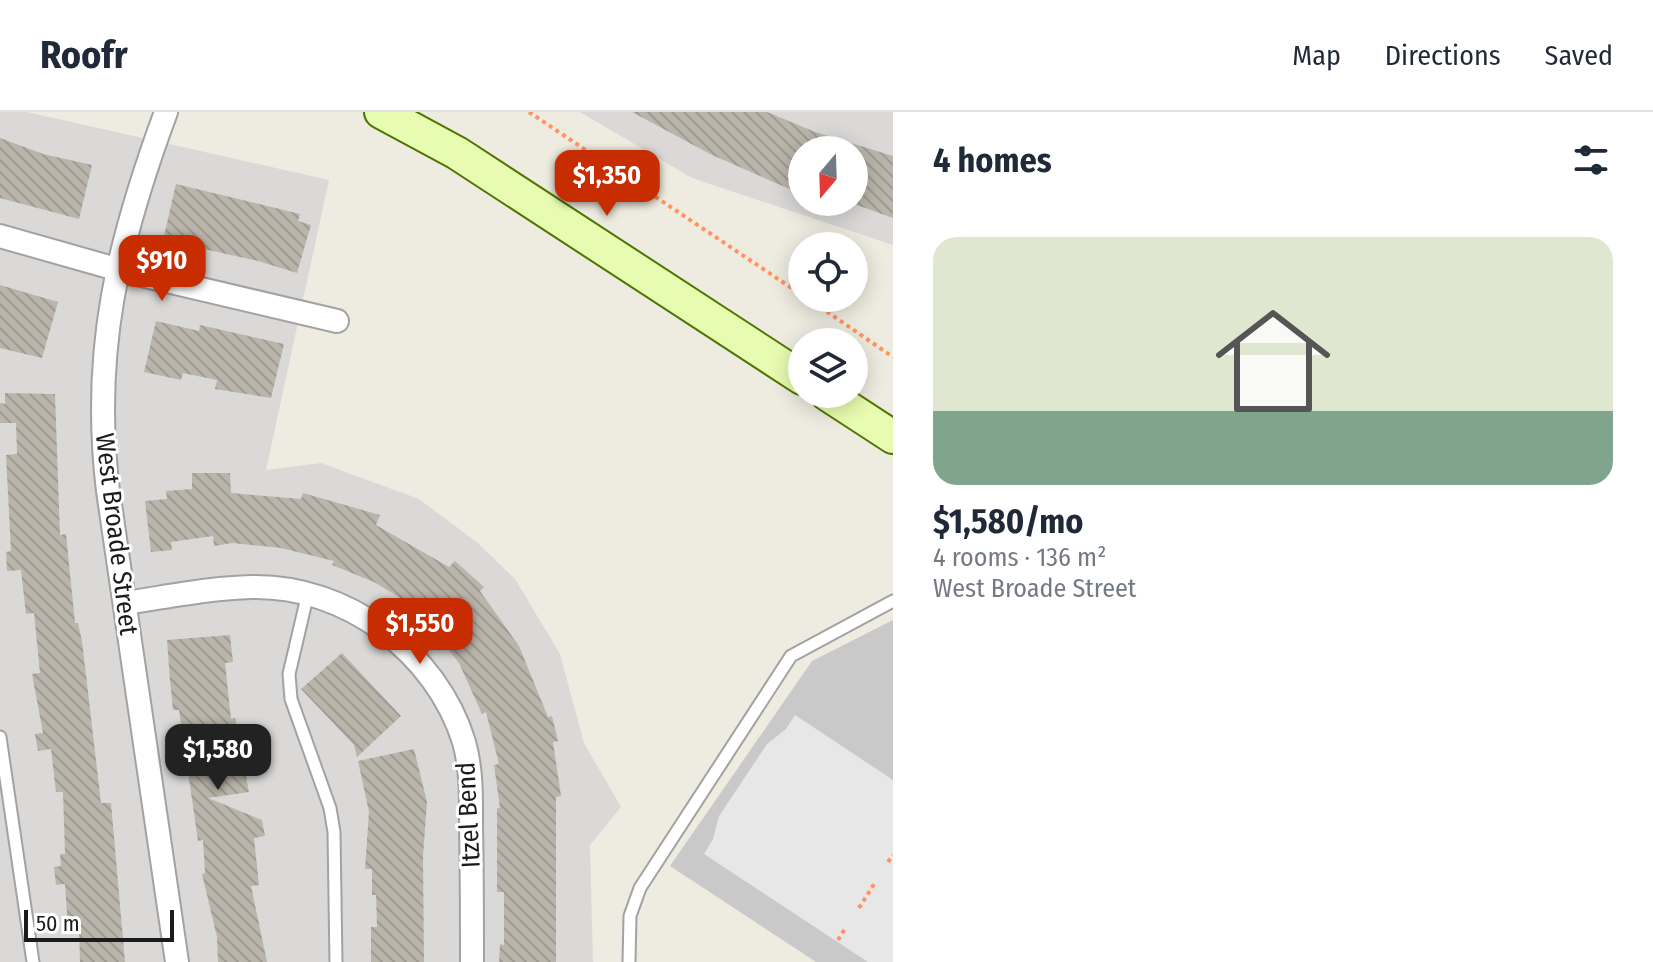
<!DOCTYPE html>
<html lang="en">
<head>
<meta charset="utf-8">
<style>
	:root { --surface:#fff; --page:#f2f2f3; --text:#1f2937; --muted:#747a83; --line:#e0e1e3; --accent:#c72d00 }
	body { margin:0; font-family:"Fira Sans Condensed",sans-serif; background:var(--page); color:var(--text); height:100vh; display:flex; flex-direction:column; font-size:30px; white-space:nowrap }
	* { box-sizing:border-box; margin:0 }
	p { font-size:26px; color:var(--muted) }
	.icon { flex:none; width:44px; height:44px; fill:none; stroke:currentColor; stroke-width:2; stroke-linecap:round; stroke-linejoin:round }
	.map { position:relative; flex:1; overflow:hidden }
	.details { display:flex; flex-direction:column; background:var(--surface); width:760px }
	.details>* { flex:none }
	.needle { width:52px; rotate:199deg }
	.buttons { position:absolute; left:788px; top:24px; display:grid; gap:16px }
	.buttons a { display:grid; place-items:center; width:80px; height:80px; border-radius:50%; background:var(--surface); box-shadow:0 4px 20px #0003; font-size:40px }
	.scale { position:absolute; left:24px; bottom:20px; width:150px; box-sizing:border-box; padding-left:8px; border:4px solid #1b1b1b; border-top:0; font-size:22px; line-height:28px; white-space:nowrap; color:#1b1b1b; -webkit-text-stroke:6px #fff; paint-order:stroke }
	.price { position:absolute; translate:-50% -68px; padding:0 18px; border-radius:16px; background:var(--accent); color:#fff; font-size:26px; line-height:52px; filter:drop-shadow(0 2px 4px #0008) }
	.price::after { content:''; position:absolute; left:50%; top:48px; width:24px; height:18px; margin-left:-12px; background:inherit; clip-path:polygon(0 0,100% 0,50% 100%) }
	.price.on { background:#222; color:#fff }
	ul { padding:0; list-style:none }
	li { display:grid; align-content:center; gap:16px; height:424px; padding:0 40px }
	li+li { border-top:2px solid var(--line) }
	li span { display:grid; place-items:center; height:248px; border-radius:24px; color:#555 }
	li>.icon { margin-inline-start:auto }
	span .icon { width:144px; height:144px; fill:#fffc; stroke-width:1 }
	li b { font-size:34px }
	h2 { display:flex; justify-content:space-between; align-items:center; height:96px; padding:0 40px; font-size:34px }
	header { display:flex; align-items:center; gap:48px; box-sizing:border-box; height:112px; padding:0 40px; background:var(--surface); border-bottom:2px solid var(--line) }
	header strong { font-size:38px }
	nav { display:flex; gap:44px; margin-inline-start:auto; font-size:28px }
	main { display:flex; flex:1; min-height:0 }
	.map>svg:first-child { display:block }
</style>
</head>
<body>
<header>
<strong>Roofr</strong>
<nav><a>Map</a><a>Directions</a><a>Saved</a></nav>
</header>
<main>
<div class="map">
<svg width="893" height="850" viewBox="0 0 893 850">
	<defs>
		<pattern id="building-back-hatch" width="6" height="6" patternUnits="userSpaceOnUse" patternTransform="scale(2)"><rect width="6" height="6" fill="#bab5aa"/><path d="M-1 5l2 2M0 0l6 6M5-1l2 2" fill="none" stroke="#9f9b92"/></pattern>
	</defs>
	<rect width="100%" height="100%" fill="#eeece0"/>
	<g fill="#dad9d8" fill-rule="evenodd">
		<polygon points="0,0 27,0 329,68 266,358 321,351 419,387 478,431 515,467 560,542 584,631 621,695 590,733 593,850 0,850"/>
		<path d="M580,0H893V133L692,66ZM802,38H854V90H802Z"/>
	</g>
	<polygon fill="#c9c9c9" points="893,508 893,850 816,850 670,754 812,549"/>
	<polygon fill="#e7e7e7" points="795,603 893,668 893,850 868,850 704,742 713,727 719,704 767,632 786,617"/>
	<g fill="url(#building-back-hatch)">
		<polygon points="632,0 767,0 815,20 893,44 893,106 854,92 854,38 802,38 802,56 794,79 712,43"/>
		<polygon points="0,26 43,42 92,53 79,107 0,86"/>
		<polygon points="176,72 300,102 298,109 311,113 297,161 258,149 163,128"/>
		<polygon points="0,173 58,190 42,246 0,236"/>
		<polygon points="156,209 199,219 200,213 284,232 271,286 215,277 217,268 183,261 181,268 144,260"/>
		<polygon points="5,281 55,282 60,423 66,422 75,511 78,511 82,529 101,691 111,691 125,850 80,850 79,815 68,816 65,772 56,773 54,755 61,754 60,742 65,742 63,680 56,680 51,637 38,639 35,622 43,621 32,562 40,561 34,501 26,502 21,458 7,459 6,440 11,439 6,343 17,342 16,311 0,311 0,291 5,292"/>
		<polygon points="192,361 230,361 231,381 301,387 303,381 380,403 376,413 449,455 455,449 484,475 480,479 519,534 548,605 552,604 558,629 553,630 561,684 556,685 556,850 499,850 500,832 504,833 504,780 497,780 497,696 500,696 494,653 499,652 486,600 482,602 459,551 443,531 446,528 412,499 415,495 374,470 332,453 334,449 281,436 232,431 214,434 213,424 171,430 172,438 151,440 145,389 167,387 166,379 192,377"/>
		<polygon points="230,523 233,550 225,551 231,607 235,606 249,680 208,686 262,708 265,724 254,726 259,773 251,774 267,850 218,850 217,825 202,762 205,761 203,728 198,729 179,598 173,598 170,568 167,528"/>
		<polygon points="342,541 401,604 357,645 354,633 301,577"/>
		<polygon points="414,637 427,690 423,744 424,850 371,850 371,815 377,815 376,783 372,783 372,757 365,757 369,700 358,649"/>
	</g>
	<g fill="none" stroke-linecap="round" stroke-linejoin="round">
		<defs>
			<g id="lane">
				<polyline points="308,481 289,562 291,587 330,696 334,720 336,850"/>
				<polyline points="0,625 33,850"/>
				<polyline points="629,850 630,804 640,776 791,544 893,489"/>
			</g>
			<g id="street">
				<path d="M166,0C118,130 91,239 108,379L177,850"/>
				<polyline points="0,124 116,157 337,209"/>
				<path d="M125,491C167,485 209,476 252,475C346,473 436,540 464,630C472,658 471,688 471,715C472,760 472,805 472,850"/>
			</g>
			<g id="secondary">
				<polyline points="381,0 457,41 802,266"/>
				<polyline points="827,282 893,325"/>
			</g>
		</defs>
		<use href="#lane" stroke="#a2a2a2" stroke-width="15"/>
		<use href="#street" stroke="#a2a2a2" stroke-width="26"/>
		<use href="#secondary" stroke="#4e7500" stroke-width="36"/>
		<g stroke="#ff9460" stroke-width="4" stroke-dasharray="4 4" stroke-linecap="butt">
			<polyline points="529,0 802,183"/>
			<polyline points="807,186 893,245"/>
			<polyline points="888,750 893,743"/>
			<polyline points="859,796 876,769"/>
			<polyline points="838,828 846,815"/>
		</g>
		<use href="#lane" stroke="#fff" stroke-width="11"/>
		<use href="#street" stroke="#fff" stroke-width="22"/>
		<use href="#secondary" stroke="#e7fcb0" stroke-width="32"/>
	</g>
	<g text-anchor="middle" stroke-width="6" stroke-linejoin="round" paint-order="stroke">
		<g font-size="26" fill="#1b1b1b" stroke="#fff">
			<text transform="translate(117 422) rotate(83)" y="9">West Broade Street</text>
			<text transform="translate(468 703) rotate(-93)" y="9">Itzel Bend</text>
		</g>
	</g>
</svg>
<div class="buttons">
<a><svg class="needle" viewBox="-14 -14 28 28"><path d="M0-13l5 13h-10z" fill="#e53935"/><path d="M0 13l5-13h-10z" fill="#747a83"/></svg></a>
<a><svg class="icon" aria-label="locate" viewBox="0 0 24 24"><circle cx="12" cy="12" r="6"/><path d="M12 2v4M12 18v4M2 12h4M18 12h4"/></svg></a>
<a><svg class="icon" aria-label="layers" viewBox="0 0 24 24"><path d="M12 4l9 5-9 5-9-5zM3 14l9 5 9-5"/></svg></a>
</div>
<div class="scale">50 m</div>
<b class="price" style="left:607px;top:106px">$1,350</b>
<b class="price" style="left:162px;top:191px">$910</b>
<b class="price" style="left:420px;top:554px">$1,550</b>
<b class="price on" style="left:218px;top:680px">$1,580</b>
</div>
<section class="details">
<h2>4 homes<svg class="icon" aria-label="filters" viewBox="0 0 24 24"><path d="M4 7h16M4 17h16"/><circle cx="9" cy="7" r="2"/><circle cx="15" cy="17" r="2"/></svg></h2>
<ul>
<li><span style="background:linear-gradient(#dfe7d0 70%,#7fa58c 0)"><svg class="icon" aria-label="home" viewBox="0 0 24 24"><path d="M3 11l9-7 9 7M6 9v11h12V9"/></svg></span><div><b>$1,580/mo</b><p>4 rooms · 136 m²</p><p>West Broade Street</p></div></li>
</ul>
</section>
</main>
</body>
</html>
